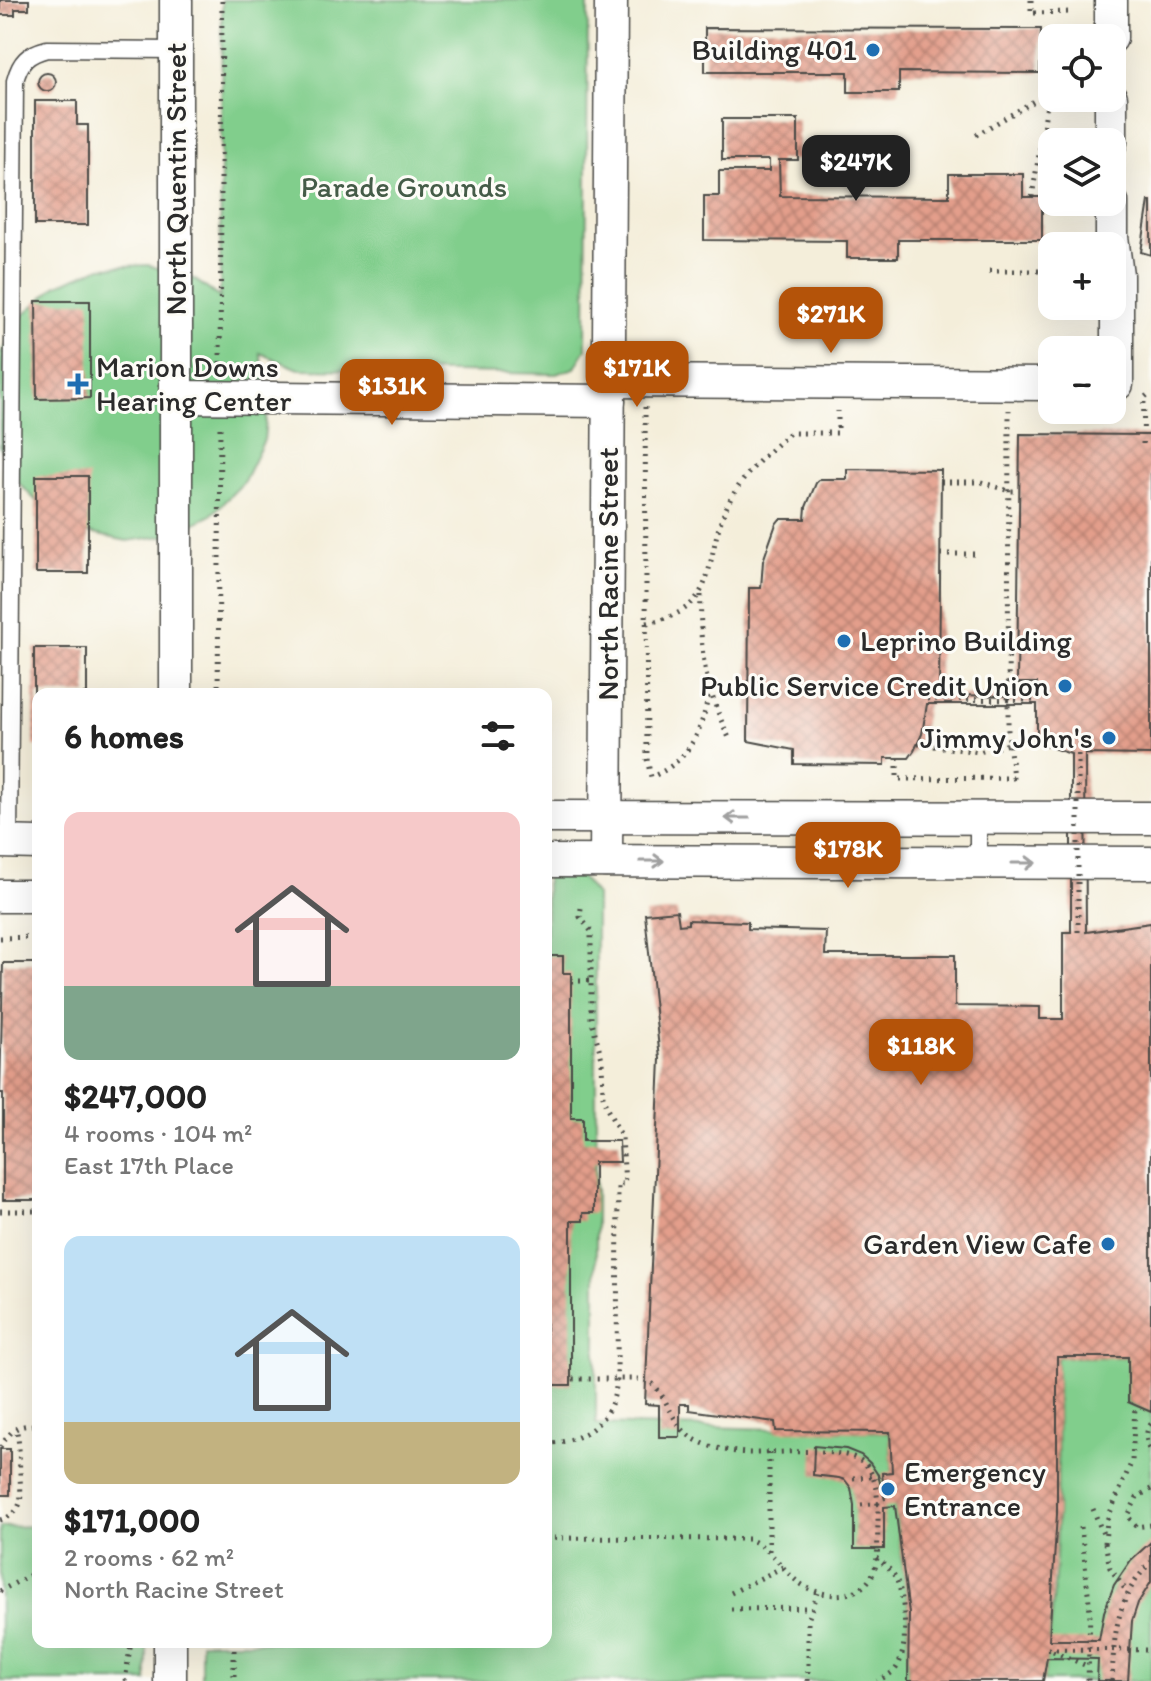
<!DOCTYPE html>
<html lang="en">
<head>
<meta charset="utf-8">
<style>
	:root { --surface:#fff; --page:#f2f2f2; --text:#222; --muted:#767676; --accent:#b45309 }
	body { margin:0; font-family:Itim,sans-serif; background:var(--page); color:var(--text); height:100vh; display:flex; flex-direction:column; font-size:30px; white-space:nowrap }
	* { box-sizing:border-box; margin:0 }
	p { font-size:26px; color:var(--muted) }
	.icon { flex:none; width:44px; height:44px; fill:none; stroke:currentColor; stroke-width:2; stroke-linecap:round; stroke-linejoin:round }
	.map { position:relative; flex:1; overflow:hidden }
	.panel { position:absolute; left:32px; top:688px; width:520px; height:960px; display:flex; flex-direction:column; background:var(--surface); border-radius:16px; box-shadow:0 8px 32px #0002 }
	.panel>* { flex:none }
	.tools { position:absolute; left:1038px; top:24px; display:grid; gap:16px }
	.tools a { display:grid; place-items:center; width:88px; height:88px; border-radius:16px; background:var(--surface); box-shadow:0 8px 32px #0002; font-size:40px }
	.price { position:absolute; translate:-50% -68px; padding:0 18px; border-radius:16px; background:var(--accent); color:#fff; font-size:26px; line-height:52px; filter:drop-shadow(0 2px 4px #0008) }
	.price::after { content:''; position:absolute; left:50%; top:48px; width:24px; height:18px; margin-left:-12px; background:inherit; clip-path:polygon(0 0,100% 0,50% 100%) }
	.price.on { background:#222; color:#fff }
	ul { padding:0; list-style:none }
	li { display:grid; align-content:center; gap:16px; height:424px; padding:0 32px }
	li span { display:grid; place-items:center; height:248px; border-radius:16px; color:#555 }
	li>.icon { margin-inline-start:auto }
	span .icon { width:144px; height:144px; fill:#fffc; stroke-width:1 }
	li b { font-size:34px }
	h2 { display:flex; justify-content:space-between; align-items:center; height:96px; padding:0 32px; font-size:34px }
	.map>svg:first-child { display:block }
</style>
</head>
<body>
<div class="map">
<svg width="1151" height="1681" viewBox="0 0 1151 1681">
	<defs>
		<pattern id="building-cross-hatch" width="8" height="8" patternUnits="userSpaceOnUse" patternTransform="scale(2)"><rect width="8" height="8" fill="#e39e8b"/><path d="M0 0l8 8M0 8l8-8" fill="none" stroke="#b88172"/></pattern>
	</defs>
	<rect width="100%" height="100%" fill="#fdfcf7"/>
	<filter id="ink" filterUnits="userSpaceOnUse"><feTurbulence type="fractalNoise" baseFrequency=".0125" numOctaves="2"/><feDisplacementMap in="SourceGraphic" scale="16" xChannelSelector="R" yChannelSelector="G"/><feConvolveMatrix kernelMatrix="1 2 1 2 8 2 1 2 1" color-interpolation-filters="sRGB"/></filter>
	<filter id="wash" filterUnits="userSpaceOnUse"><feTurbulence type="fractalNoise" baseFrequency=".006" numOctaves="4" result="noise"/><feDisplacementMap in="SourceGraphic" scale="32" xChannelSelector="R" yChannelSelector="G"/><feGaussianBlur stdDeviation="1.8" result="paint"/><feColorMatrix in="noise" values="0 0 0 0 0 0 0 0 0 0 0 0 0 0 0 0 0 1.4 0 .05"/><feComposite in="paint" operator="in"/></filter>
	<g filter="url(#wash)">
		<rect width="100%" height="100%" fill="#f4eeda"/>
		<g fill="#81ce8c" stroke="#567c5c" stroke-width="2">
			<polygon points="222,0 588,0 586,349 575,368 556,374 299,369 260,353 269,393 264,440 243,483 210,516 170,535 127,541 84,532 46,511 16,480 0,446 0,355 21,317 57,285 101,267 148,265 194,279 220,298"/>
			<polygon points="580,876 596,895 596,1424 890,1432 895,1506 909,1613 908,1681 201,1681 201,1642 546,1642 546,877"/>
			<path d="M1057,1357H1128V1402L1151,1412V1681H1043C1062,1574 1057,1465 1057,1357Z"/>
			<polygon points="38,1526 38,1642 147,1642 147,1681 0,1681 0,1527"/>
		</g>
		<g id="blocks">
			<g fill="url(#building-cross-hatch)">
				<polygon points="0,0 29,0 29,9 15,9 15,15 0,15"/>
				<polygon points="705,28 1041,29 1040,73 899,72 899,92 848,92 848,72 705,72"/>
				<circle cx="47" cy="82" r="9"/>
				<polygon points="35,101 77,101 77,125 88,125 88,225 35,225"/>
				<polygon points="722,119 798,119 798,160 779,160 780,196 949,197 949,174 1023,174 1023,197 1042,197 1042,240 898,240 898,258 847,258 847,241 704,240 704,196 719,196 719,171 769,171 769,160 722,160"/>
				<polygon points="1149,201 1151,201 1151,255 1141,252"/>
				<polygon points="36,301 90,301 90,398 37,399"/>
				<polygon points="1020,434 1151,435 1151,755 1085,754 1086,932 1151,923 1151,1412 1128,1402 1128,1357 1057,1357 1057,1514 1049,1640 1099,1640 1104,1612 1114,1585 1131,1560 1151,1542 1151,1582 1138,1603 1132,1621 1128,1681 1097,1681 1098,1659 1047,1658 1043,1681 908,1681 909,1613 895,1506 884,1507 884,1549 854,1549 854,1505 851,1488 845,1480 839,1478 813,1475 814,1446 846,1449 861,1455 870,1463 878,1475 885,1500 882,1473 892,1472 890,1432 776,1431 775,1422 689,1410 689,1404 680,1404 680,1437 659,1437 659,1405 645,1404 660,1059 645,914 677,911 679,925 688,924 688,920 748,922 748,929 826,931 825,955 955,955 955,1006 1040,1007 1040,1019 1063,1019 1063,932 1071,932 1071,754 1037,743 1037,704 927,704 922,734 914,751 909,758 885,758 885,765 794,764 794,750 748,741 749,588 761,588 763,561 776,524 780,519 805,519 806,507 816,483 820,479 847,479 847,469 941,470 939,695 1037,696 1037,683 1017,683"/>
				<rect x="36" y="476" width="52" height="97"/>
				<polygon points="34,648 87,648 87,694 38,694 38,746 34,746"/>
				<polygon points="546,956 563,956 563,973 571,973 571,1118 583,1118 583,1141 619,1141 620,1162 594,1162 594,1213 583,1213 583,1221 571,1221 571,1385 546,1385"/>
				<polygon points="3,963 38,963 38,1200 3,1200 3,1093 0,1093"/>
				<rect x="0" y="1449" width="10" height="46"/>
			</g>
		</g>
	</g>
	<g filter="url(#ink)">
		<use href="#blocks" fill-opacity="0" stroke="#494845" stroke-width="2"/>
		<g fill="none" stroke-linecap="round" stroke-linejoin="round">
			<defs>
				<g id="service">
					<polyline points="978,819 978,862"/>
					<path d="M9,842L15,81C20,61 28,54 47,49L177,50"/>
				</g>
				<g id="minor">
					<polyline points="1111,38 1111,0"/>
					<polyline points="1111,98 1111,142"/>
					<polyline points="1112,202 1112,237 1117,275 1117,384 1112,384"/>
					<polyline points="610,381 1052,384"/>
					<polyline points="175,397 609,401"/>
					<polyline points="176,694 176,0"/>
					<polyline points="546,817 1151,818"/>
					<polyline points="0,842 38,843"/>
					<polyline points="546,861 1151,863"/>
					<polyline points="606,861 611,0"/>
					<polyline points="0,896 38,896"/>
					<polyline points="170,1681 170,1642"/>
				</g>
			</defs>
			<use href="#service" stroke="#494845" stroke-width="19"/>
			<use href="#minor" stroke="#494845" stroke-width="35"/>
			<g stroke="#494845" stroke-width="5" stroke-dasharray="2 6" stroke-linecap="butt">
				<polyline points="1031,0 1031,13 1073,12"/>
				<polyline points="976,135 1048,93"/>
				<polyline points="1032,197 1049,92"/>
				<polyline points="989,271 1052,271"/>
				<polyline points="220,371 222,0"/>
				<path d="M645,407L647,759L651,777C690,761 702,731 709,692"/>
				<polyline points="1143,444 1144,398 1151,392"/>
				<polyline points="941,482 981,482 1009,491 1019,491"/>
				<polyline points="940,554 980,554"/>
				<path d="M701,595C699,654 705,687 730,740"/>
				<path d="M647,623C725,608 700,559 729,502C743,475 767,452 790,433H838V411"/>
				<polyline points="1009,657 1017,657"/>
				<polyline points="218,694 220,425"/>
				<polyline points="918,744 979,752 1009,744"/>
				<polyline points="897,758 897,779 1013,778 1008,731 1009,410"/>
				<polyline points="0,938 38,937"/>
				<polyline points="571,981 591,981"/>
				<polyline points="0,1211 38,1211"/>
				<path d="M1151,1424C1144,1432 1146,1444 1151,1454"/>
				<path d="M546,1443C586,1443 614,1419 617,1379L618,1184H625L622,1137L606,1107L603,1096L602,1059L591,1018V931L580,917L581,908"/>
				<path d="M0,1447C13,1429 15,1425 38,1425"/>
				<polyline points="769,1453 769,1552"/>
				<polyline points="853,1478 882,1476"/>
				<polyline points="1151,1489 1137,1497 1128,1516 1136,1527 1151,1525"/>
				<polyline points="861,1505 885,1503"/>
				<polyline points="1093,1509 1103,1534"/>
				<path d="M0,1520C27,1512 20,1495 20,1473C19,1458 20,1443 16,1428"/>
				<polyline points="1081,1527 1090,1611 1088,1681"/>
				<path d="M546,1538L748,1539C770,1546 781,1569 798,1582C822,1600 865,1602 875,1568C879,1554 877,1539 878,1525C878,1506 879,1482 867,1466C851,1444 774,1454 748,1453C732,1452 715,1449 700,1442C672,1430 671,1401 651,1382L641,1379H571"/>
				<polyline points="1105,1543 1107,1520 1132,1461 1135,1407"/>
				<polyline points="1105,1543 1110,1568 1127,1592"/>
				<path d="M876,1558C883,1563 890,1569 894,1575C906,1594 909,1649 897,1667C893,1674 884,1677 877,1681"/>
				<polyline points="0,1591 38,1571"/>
				<polyline points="731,1593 783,1567"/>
				<polyline points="731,1609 810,1608"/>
				<polyline points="234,1642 234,1681"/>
				<polyline points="1048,1649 1151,1650"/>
				<polyline points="1053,1651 1089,1667"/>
				<polyline points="125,1681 131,1642"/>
				<polyline points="808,1681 808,1620 818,1593"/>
				<path d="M1112,1681C1114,1633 1116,1598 1151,1562"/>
			</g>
			<use href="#service" stroke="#fff" stroke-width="16"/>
			<use href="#minor" stroke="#fff" stroke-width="32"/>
			<g stroke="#494845" stroke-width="5" stroke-dasharray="2 6" stroke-linecap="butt">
				<polyline points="927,699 1037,700"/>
				<polyline points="1078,754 1078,932"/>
			</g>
		</g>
		<defs><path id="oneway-shaft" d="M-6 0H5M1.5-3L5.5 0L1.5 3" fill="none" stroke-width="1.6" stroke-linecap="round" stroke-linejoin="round" transform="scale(2)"/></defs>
		<g stroke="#a0a0a0">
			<use href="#oneway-shaft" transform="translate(737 818) rotate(-180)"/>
			<use href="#oneway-shaft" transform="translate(652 861)"/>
			<use href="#oneway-shaft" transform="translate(1024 863)"/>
		</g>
	</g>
	<g fill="#1f6fb2" stroke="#fdfcf7" stroke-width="3">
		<circle cx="873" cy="50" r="8"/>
		<path d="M74 372h8v8h8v8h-8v8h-8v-8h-8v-8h8z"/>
		<circle cx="844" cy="641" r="8"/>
		<circle cx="1065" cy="686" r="8"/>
		<circle cx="1109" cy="738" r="8"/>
		<circle cx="1108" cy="1244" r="8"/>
		<circle cx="888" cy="1489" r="8"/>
	</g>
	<g text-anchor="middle" stroke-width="6" stroke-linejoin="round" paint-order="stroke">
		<g font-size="30" fill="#2b2b2b" stroke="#fdfcf7" text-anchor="end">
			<text x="857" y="60">Building 401</text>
			<text x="96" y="377" text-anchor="start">Marion Downs<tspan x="96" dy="34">Hearing Center</tspan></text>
			<text x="860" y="651" text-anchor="start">Leprino Building</text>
			<text x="1049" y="696">Public Service Credit Union</text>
			<text x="1093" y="748">Jimmy John's</text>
			<text x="1092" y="1254">Garden View Cafe</text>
			<text x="904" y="1482" text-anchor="start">Emergency<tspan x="904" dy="34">Entrance</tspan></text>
		</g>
		<g font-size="30" fill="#2b2b2b" stroke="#fdfcf7">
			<text transform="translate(176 179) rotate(-90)" y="10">North Quentin Street</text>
			<text transform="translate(608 574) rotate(-90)" y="10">North Racine Street</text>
		</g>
		<g font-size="30" fill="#455c48" stroke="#fdfcf7">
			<text x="404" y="197">Parade Grounds</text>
		</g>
	</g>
</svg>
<div class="tools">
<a><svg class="icon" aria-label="locate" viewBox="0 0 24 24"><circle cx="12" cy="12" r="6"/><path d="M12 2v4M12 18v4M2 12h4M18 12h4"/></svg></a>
<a><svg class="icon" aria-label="layers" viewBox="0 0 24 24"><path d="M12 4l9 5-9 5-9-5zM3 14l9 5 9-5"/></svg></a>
<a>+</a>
<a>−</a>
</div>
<b class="price on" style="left:856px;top:203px">$247K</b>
<b class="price" style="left:831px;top:355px">$271K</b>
<b class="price" style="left:637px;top:409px">$171K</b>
<b class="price" style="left:392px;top:427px">$131K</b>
<b class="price" style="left:848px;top:890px">$178K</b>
<b class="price" style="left:921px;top:1087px">$118K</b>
<section class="panel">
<h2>6 homes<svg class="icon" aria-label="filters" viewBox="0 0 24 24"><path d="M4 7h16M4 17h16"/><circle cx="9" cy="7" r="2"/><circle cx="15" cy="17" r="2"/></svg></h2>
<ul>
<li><span style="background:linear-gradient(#f6c9c9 70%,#7fa58c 0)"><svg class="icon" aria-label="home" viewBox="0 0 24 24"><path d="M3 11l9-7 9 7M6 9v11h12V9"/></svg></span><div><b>$247,000</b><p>4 rooms · 104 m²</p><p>East 17th Place</p></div></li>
<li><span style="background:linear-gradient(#bfe0f5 75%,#c2b280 0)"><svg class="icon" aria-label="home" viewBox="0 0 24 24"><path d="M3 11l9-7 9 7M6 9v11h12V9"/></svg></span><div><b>$171,000</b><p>2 rooms · 62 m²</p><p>North Racine Street</p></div></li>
</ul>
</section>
</div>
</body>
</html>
